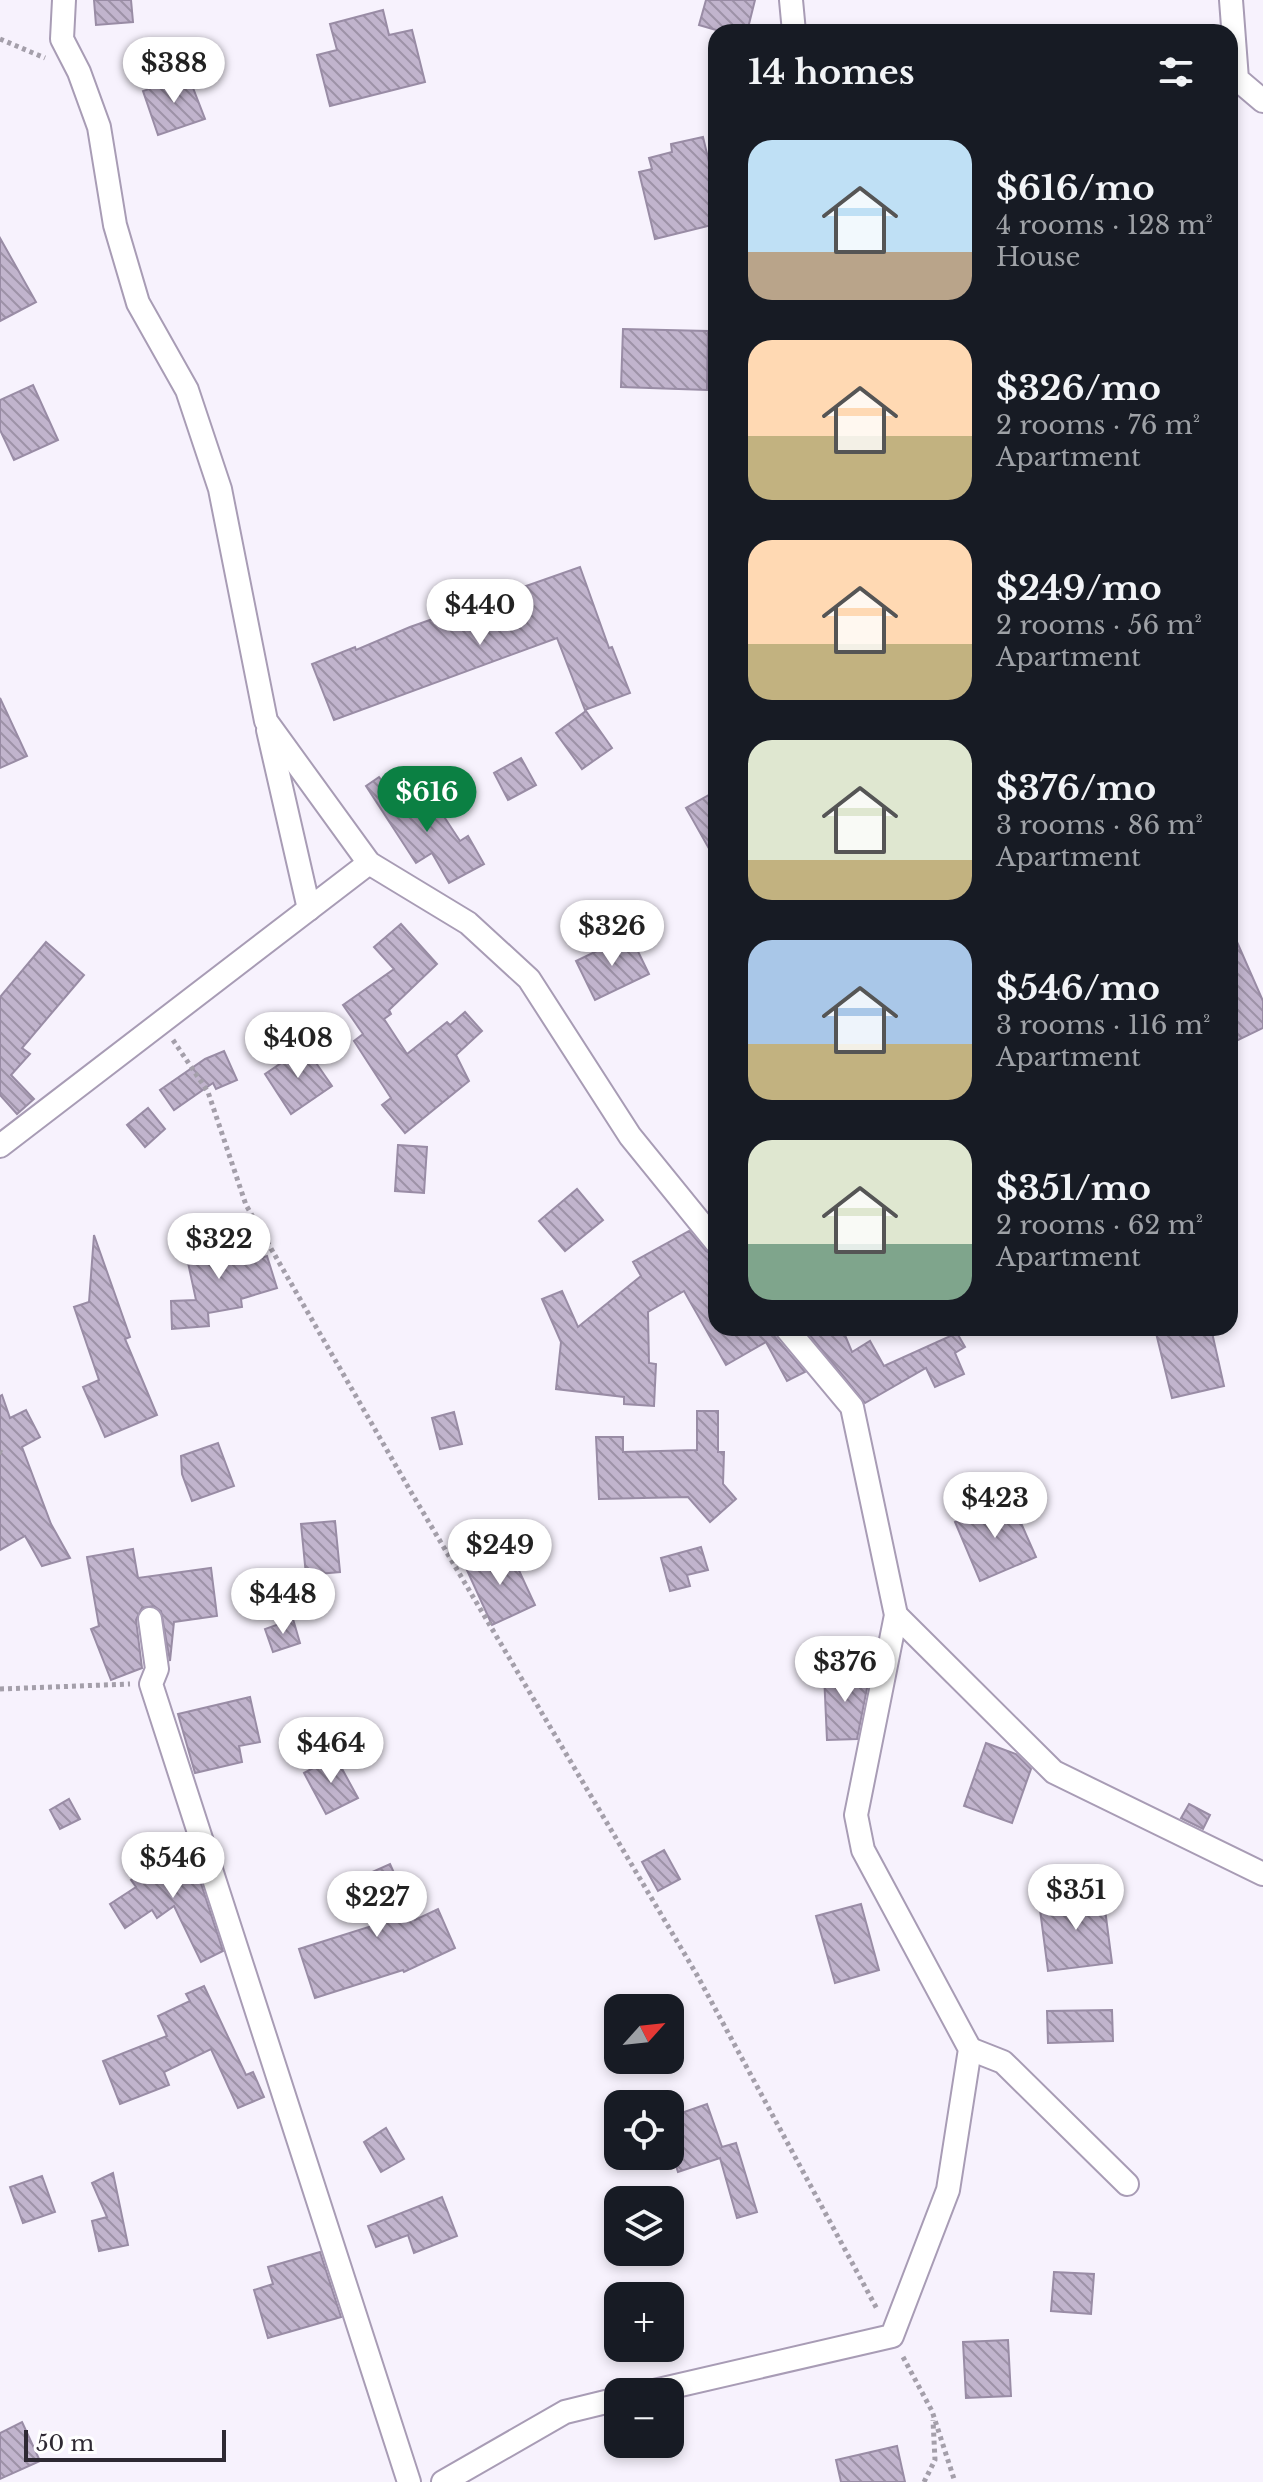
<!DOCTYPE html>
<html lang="en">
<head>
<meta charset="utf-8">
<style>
	:root { --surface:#171b24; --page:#242831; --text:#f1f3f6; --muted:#9ea1a6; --accent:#0b8043 }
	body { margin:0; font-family:"Libre Baskerville",serif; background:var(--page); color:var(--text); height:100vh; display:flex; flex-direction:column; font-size:30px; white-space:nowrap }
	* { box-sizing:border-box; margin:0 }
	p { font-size:26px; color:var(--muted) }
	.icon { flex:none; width:44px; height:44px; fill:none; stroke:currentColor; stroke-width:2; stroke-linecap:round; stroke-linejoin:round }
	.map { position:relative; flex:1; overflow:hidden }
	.sheet { position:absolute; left:708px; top:24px; width:530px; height:1312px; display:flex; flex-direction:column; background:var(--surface); border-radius:24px; box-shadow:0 4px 12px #0003 }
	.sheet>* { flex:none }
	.needle { width:52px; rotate:63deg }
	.tools { position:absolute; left:604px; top:1994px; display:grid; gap:16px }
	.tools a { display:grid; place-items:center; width:80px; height:80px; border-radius:16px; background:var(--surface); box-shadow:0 4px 12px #0003; font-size:40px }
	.scale { position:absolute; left:24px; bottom:20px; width:202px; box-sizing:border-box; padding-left:8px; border:4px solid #2e2933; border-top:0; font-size:22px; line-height:28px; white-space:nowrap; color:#2e2933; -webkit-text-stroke:6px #fff; paint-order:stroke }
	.price { position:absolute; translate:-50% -68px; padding:0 18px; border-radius:28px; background:#fff; color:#222; font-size:26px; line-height:52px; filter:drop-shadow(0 2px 4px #0008) }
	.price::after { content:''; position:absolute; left:50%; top:48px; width:24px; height:18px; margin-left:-12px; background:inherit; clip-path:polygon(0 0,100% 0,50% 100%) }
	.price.on { background:var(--accent); color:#fff }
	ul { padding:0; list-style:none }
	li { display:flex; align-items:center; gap:24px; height:200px; padding:0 40px }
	li span { display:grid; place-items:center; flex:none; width:224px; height:160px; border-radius:24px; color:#555 }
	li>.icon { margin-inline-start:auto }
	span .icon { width:96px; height:96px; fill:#fffc; stroke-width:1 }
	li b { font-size:34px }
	h2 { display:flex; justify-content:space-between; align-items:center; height:96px; padding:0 40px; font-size:34px }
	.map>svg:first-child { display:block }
</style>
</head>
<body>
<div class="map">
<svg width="1263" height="2482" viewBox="0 0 1263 2482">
	<defs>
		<pattern id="building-back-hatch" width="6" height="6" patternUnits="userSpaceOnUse" patternTransform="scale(2)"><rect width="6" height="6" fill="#c1b4cd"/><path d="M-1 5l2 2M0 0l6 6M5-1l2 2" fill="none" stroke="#9d92a7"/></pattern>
	</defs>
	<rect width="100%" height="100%" fill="#f7f2fd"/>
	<g fill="url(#building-back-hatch)" stroke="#998ca5" stroke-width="2">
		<polygon points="94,0 131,0 133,22 96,25"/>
		<polygon points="706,0 755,0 747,32 723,32 699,25"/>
		<polygon points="383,10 389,35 412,30 425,82 330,106 317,55 337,50 330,24"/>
		<polygon points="188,75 205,119 158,135 143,91"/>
		<polygon points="703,137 716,191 716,224 655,239 639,172 652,169 649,158 672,152 671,144"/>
		<polygon points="0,238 36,302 0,321"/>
		<polygon points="623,329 708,331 707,390 621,387"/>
		<polygon points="33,385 58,440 14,460 0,430 0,400"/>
		<polygon points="580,567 609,648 612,647 630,693 585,710 557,638 334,720 312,664 355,647 356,650 410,627"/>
		<polygon points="0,698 27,756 0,768"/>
		<polygon points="586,711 612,748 582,769 556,733"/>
		<polygon points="521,758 536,785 508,800 494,773"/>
		<polygon points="379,777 407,813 431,797 460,841 468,836 484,864 449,883 432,853 416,863 366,786"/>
		<polygon points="716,791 716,861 686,808"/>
		<polygon points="401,924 437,964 389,1010 391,1014 384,1019 407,1054 447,1022 450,1025 465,1012 482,1031 456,1055 469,1081 405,1133 382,1105 391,1098 354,1041 363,1034 343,1005 394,969 374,947"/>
		<polygon points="1230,926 1263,1001 1263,1028 1230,1044"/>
		<polygon points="630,935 649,974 595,1000 576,961"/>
		<polygon points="46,942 84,975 22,1048 30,1054 11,1075 34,1099 17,1114 0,1095 0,997"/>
		<polygon points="305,1047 332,1086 291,1114 265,1074"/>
		<polygon points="224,1051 237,1080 216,1089 213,1083 174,1110 160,1090 205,1059"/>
		<polygon points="148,1108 165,1129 145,1147 127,1125"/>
		<polygon points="398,1145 427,1147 424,1193 395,1191"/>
		<polygon points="577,1189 603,1220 565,1251 539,1221"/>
		<polygon points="689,1231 706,1251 716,1256 716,1328 772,1328 775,1337 805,1372 787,1381 766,1342 726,1365 684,1291 648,1312 649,1363 656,1364 654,1406 624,1404 624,1397 556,1389 561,1342 542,1299 562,1291 578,1327 641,1276 633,1262"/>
		<polygon points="94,1235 130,1337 125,1339 157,1415 105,1437 83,1387 99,1380 74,1307 89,1302"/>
		<polygon points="222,1235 223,1241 238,1238 244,1264 267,1256 277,1288 241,1299 242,1307 208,1313 209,1326 172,1329 171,1301 196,1300 184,1244"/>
		<polygon points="804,1328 842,1328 852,1352 870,1341 884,1366 957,1333 965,1347 955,1353 964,1374 935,1387 926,1368 865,1403"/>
		<polygon points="1177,1328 1211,1328 1224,1386 1172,1398 1156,1333"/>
		<polygon points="2,1395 10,1418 26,1410 40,1437 22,1447 51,1524 70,1558 42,1566 25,1536 0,1550 0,1396"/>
		<polygon points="697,1411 718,1411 718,1452 724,1452 723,1484 736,1499 710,1522 688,1497 599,1499 596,1437 623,1437 623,1452 697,1450"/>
		<polygon points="454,1412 462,1444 440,1449 432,1418"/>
		<polygon points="218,1443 234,1486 192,1501 182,1474 181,1456"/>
		<polygon points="1010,1498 1036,1557 980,1581 955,1522"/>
		<polygon points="335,1521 340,1572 306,1575 301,1524"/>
		<polygon points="701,1547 708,1570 687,1575 690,1586 670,1591 661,1558"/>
		<polygon points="133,1549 138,1578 211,1568 217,1616 174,1622 170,1661 161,1611 154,1606 142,1608 136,1620 142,1668 111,1680 91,1629 99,1626 87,1557"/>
		<polygon points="509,1549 535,1605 492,1625 466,1568"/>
		<polygon points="293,1619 300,1643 273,1652 265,1629"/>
		<polygon points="870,1673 857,1739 827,1740 824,1674"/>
		<polygon points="250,1697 260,1742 239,1746 242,1762 195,1773 178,1714"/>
		<polygon points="986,1743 1016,1754 1031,1769 1012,1823 964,1806"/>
		<polygon points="335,1756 358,1798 326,1814 304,1773"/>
		<polygon points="69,1799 80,1819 60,1829 50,1810"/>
		<polygon points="1189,1804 1210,1815 1203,1829 1181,1818"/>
		<polygon points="184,1843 191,1853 223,1951 201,1962 174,1906 157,1918 152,1910 125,1928 110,1904 136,1887 131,1880"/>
		<polygon points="664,1850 680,1879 658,1891 642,1862"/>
		<polygon points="390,1864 415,1920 438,1909 455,1948 404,1972 403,1970 315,1998 299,1949 372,1926 352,1881"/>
		<polygon points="1103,1894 1112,1963 1048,1971 1039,1902"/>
		<polygon points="861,1904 879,1970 835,1983 816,1916"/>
		<polygon points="204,1986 246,2075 253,2072 264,2097 238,2108 211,2049 164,2072 169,2085 120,2104 103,2061 167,2036 158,2016 190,2001 186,1994"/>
		<polygon points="1112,2010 1113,2041 1048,2043 1047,2011"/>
		<polygon points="707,2104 722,2147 736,2143 757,2212 737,2218 720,2158 678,2172 670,2147 670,2117"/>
		<polygon points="386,2128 404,2159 381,2172 364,2142"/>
		<polygon points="113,2173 128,2245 99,2251 92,2221 107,2217 92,2183"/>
		<polygon points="42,2176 55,2212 23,2223 10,2187"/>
		<polygon points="442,2197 457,2236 414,2253 408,2235 376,2247 368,2226"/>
		<polygon points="320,2252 341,2317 268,2338 254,2290 273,2284 268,2267"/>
		<polygon points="1054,2272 1094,2274 1091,2314 1051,2311"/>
		<polygon points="1008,2340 1011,2396 966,2398 963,2342"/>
		<polygon points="22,2422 40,2461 0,2479 0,2433"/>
		<polygon points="897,2446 905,2482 841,2482 836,2460"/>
	</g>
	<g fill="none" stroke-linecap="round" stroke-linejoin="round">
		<defs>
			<g id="street">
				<polyline points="64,0 62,39 79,72 99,127 115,225 138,303 187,390 220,489 266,721 369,863 468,923 529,979 630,1136 716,1242"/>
				<polyline points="791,0 794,32"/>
				<polyline points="1231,0 1237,79 1263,101"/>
				<polyline points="268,730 309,909"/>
				<polyline points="0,1146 369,863"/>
				<polyline points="896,1615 1054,1772 1263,1874"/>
				<polyline points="150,1619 157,1669 151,1684 409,2482"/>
				<polyline points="970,2049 1003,2062 1127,2184"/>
				<polyline points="650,2392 892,2336 948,2190 970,2049 863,1850 856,1815 896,1615 852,1407 786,1328"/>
				<polyline points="443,2482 565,2412 618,2399"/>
			</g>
		</defs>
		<use href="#street" stroke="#a89cb5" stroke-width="26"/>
		<g stroke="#a49faa" stroke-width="5" stroke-dasharray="4 4" stroke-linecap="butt">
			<polyline points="0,39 45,58"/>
			<polyline points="173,1040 208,1092 246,1205 411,1492 697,1975 877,2309"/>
			<polyline points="0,1452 2,1453"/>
			<polyline points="0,1689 130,1684"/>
			<polyline points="903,2357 932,2411 955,2482"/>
			<polyline points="924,2482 935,2460 933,2420"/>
		</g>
		<use href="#street" stroke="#fff" stroke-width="22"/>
	</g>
</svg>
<div class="tools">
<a><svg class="needle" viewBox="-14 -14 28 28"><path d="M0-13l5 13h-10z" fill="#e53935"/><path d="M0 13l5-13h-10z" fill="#9ea1a6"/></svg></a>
<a><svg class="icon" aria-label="locate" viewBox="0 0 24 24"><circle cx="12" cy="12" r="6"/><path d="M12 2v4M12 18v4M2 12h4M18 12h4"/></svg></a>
<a><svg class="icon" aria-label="layers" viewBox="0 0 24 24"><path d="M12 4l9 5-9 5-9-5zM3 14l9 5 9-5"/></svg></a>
<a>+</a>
<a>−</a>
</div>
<div class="scale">50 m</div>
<b class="price" style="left:174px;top:105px">$388</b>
<b class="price" style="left:480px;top:647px">$440</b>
<b class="price on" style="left:427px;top:834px">$616</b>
<b class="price" style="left:612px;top:968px">$326</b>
<b class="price" style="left:298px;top:1080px">$408</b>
<b class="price" style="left:219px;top:1281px">$322</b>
<b class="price" style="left:995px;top:1540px">$423</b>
<b class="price" style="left:500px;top:1587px">$249</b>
<b class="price" style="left:283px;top:1636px">$448</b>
<b class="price" style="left:845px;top:1704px">$376</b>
<b class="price" style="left:331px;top:1785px">$464</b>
<b class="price" style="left:173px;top:1900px">$546</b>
<b class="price" style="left:1076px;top:1932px">$351</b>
<b class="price" style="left:377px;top:1939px">$227</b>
<section class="sheet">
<h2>14 homes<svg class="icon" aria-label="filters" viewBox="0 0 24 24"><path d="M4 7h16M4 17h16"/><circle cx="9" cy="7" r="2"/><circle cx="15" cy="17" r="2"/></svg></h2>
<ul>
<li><span style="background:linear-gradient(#bfe0f5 70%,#b9a48a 0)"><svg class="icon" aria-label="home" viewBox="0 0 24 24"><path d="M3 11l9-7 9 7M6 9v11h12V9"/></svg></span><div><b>$616/mo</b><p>4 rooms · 128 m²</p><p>House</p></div></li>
<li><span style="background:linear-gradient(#ffd9b3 60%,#c2b280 0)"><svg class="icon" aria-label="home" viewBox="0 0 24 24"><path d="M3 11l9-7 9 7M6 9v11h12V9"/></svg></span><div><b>$326/mo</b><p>2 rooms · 76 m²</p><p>Apartment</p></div></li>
<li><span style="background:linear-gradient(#ffd9b3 65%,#c2b280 0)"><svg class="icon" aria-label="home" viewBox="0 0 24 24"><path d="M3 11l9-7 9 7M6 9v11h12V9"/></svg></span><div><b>$249/mo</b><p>2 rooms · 56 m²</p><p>Apartment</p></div></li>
<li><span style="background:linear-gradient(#dfe7d0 75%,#c2b280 0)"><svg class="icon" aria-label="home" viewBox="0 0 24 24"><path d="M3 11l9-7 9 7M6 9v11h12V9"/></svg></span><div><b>$376/mo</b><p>3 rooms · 86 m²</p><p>Apartment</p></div></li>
<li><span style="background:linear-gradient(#a9c7e8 65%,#c2b280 0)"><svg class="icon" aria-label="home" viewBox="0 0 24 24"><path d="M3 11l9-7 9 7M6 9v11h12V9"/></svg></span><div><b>$546/mo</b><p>3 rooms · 116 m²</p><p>Apartment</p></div></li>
<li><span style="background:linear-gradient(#dfe7d0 65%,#7fa58c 0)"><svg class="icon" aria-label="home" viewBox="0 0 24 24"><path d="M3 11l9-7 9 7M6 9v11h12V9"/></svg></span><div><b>$351/mo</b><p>2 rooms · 62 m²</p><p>Apartment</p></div></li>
</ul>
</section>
</div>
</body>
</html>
